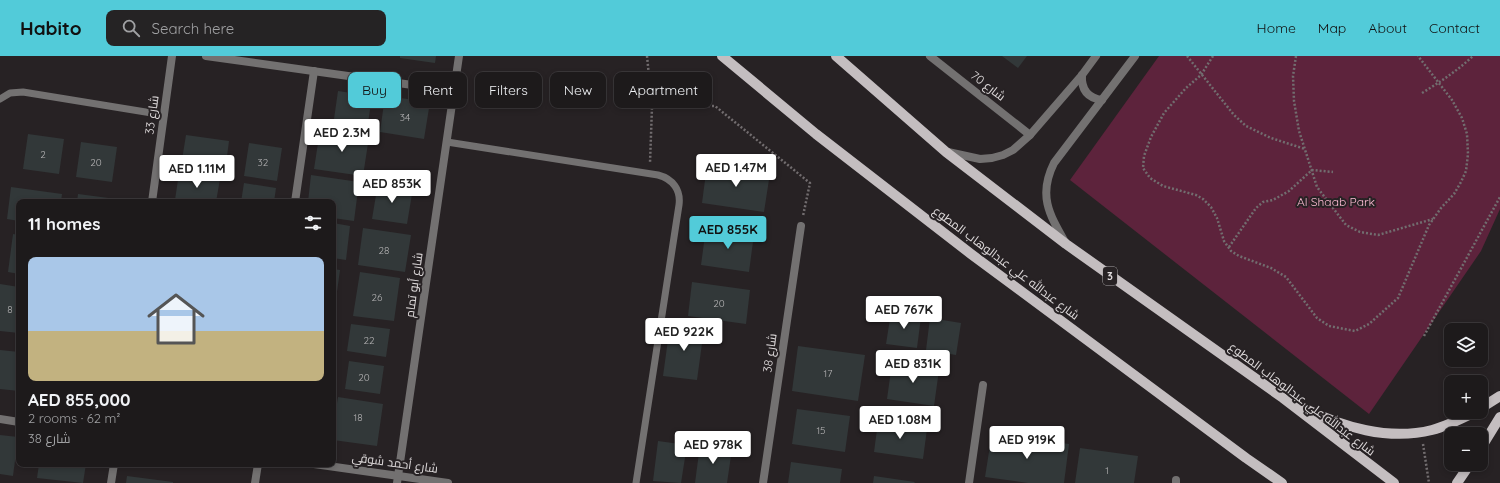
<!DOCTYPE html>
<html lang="en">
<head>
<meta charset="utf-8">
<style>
	:root { --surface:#1d1a1b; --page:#252324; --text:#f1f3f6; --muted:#a0a1a3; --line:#3b383a; --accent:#52cbd9 }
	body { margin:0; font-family:Quicksand,Cairo,sans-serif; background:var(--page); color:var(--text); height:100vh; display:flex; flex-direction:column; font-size:15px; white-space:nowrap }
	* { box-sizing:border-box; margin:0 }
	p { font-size:13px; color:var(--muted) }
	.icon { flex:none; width:22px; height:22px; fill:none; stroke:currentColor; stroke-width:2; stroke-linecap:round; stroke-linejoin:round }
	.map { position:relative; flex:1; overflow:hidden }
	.drawer { position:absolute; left:16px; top:143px; width:320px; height:268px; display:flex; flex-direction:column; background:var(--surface); border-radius:8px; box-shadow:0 2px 6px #0003,0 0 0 1px var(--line) }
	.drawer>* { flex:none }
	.top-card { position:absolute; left:348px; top:16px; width:380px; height:36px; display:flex; gap:8px }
	.fabs { position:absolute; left:1444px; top:267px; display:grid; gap:8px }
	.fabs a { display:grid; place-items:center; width:44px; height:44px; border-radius:8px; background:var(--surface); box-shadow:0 2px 6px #0003,0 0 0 1px var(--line); font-size:20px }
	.price { position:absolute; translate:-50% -34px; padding:0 9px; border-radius:4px; background:#fff; color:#222; font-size:13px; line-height:26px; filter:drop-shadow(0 1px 2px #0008) }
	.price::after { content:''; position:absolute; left:50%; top:24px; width:12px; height:9px; margin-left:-6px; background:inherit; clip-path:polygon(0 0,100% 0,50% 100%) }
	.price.on { background:var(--accent); color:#111 }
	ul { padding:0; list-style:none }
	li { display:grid; align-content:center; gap:8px; height:212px; padding:0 12px }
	li span { display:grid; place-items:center; height:124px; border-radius:8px; color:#555 }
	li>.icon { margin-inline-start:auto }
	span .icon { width:72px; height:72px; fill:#fffc; stroke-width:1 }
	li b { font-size:17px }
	h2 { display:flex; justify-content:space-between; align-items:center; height:48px; padding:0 12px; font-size:17px }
	.pill { padding:0 14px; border-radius:8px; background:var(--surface); box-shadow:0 2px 6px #0003,0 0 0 1px var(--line); font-size:14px; line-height:36px }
	.pill.on { background:var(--accent); color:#111 }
	header { display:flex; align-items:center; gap:24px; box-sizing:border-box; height:56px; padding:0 20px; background:var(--accent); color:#111 }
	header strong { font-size:19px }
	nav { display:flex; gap:22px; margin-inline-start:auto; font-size:14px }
	.search { width:280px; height:36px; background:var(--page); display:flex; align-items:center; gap:10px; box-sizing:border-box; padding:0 14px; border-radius:8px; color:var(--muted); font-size:15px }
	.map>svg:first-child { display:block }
</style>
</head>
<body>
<header>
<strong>Habito</strong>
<div class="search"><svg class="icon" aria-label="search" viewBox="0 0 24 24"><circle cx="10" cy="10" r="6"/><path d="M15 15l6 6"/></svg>Search here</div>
<nav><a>Home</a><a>Map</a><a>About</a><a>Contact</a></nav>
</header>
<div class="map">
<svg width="1500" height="427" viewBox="0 0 1500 427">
	<rect width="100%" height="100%" fill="#272224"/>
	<polygon fill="#5d233c" points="1159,0 1500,0 1500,153 1481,195 1369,358 1070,124"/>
	<g fill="#323839">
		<polygon points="400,0 436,0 435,7 400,2"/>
		<polygon points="1002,0 1027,0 1018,12"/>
		<polygon points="338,35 372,40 367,74 333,70"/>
		<polygon points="385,40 430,46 424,83 380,76"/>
		<polygon points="320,74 369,81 363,120 314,113"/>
		<polygon points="28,78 64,83 59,118 23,113"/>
		<polygon points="186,79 229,85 225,116 181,110"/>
		<polygon points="81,86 117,91 112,126 76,121"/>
		<polygon points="249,87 282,92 277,125 244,120"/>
		<polygon points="707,109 770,117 764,156 702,147"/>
		<polygon points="179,117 220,123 216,146 188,146 175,144"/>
		<polygon points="311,119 359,126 354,165 333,162 333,146 308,146"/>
		<polygon points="244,127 276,132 274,146 241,146"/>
		<polygon points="378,127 413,132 407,168 372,163"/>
		<polygon points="11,131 62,138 61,146 19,146 19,165 7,163"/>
		<polygon points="78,138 124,144 124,146 77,146"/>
		<polygon points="333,167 350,170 346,204 333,202"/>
		<polygon points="363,172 411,179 405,216 358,209"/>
		<polygon points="706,172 754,178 749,216 701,209"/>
		<polygon points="13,178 19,179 19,218 8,216"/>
		<polygon points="333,213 340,214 335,250 333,249"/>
		<polygon points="360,216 400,222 394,265 353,260"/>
		<polygon points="692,226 750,234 746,268 688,260"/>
		<polygon points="0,228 19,231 19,277 0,275"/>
		<polygon points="891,256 921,261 917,292 886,288"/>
		<polygon points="930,262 961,267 956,299 926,294"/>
		<polygon points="351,268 390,273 386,301 347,295"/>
		<polygon points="670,269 704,273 697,324 663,320"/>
		<polygon points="798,290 865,299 858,345 792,335"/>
		<polygon points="0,294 19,296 19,335 0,333"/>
		<polygon points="349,305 384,310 380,338 345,333"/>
		<polygon points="892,307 939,314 934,350 887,343"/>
		<polygon points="338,341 383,348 377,390 333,384 333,374"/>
		<polygon points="797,353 850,360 845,396 792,388"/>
		<polygon points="878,366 927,373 923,403 874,396"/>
		<polygon points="992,377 1069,388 1064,427 1028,427 985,421"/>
		<polygon points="0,379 18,381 13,420 0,418"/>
		<polygon points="658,385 687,389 681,427 653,425"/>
		<polygon points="700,389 732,393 727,427 695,427"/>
		<polygon points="1080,392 1138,400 1134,427 1075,427"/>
		<polygon points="791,406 842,413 840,427 788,427"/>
		<polygon points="39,408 86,408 83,427 37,422"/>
		<polygon points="127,420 173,426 173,427 126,427"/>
		<polygon points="874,420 915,426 914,427 873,427"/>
	</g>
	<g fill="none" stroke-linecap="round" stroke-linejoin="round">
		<g stroke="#726d6f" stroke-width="2.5" stroke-dasharray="2 2" stroke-linecap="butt">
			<polyline points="647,0 652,51 650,107"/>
			<polyline points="1187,0 1234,59 1246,70 1271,82 1305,93"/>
			<polyline points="1213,0 1201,19 1186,32 1164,57 1151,81 1144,100 1143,112 1150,122 1163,130 1196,139 1203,143 1211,151 1217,162 1224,185 1231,195 1239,200 1271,212 1286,221 1317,262 1329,270 1355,275 1369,268 1398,242 1429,169 1441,152 1454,138 1461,126 1466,115 1468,98 1467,78 1462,62 1452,44 1418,0"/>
			<polyline points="1296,0 1293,20 1294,45 1299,75 1317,131 1346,169 1360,176 1378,179 1433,163"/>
			<path d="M1422,37C1440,26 1457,15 1473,0"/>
			<polyline points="652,51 715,50 810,127 803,160"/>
			<polyline points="1229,191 1256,152 1263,146 1273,144 1289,135 1312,114 1333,116"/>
			<polyline points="1424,280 1500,141"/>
			<polyline points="1423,388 1429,427"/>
		</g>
		<g stroke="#737171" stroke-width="7">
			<polyline points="0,43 10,37 23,36 164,59"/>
			<path d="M447,86L658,119C673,123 681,134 679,149L636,427"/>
		</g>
		<g stroke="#737171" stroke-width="8">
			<polyline points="206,0 455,35"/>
			<polyline points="930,0 1030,79"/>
			<polyline points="152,146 172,0"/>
			<polyline points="295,146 314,15"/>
			<polyline points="0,363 19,366"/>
			<polyline points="314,408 448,427"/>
			<polyline points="111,427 114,408"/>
			<polyline points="255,427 258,408"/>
			<polyline points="397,427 459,0"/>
			<polyline points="763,427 801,170"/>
			<polyline points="969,427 983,329"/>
			<polyline points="1176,427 1176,424"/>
		</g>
		<g stroke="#737171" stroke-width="8">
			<path d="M1082,19C1081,34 1088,42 1102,44"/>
			<polyline points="948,96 980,103 992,102 1003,99 1013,94 1030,79 1082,19 1096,0"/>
			<path d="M1065,186C1049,158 1038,139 1054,107L1135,0"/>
		</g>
		<g stroke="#c4bec0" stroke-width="10">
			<polyline points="722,0 816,78 971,198 1246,402 1282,427"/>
			<polyline points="836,0 946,96 1066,188 1283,342 1394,427"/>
			<path d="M1303,352C1343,371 1388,385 1432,374C1447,370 1461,363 1475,356"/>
			<polyline points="1481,352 1500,340"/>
			<polyline points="1481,392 1500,361"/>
			<polyline points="1457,427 1470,408"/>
		</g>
	</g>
	<g text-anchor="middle" stroke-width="4" stroke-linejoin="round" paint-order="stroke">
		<g font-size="10" fill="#b4b3b4">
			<text x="405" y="65">34</text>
			<text x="43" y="102">2</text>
			<text x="96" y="110">20</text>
			<text x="263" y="110">32</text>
			<text x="384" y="198">28</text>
			<text x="377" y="245">26</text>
			<text x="719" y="251">20</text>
			<text x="10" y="257">8</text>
			<text x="369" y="288">22</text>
			<text x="828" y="321">17</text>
			<text x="364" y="325">20</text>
			<text x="358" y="365">18</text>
			<text x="821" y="378">15</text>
			<text x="1107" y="418">1</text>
		</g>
		<rect fill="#272224" stroke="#a8a4a6" stroke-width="1" x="1103" y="211" width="14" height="18" rx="3"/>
		<g font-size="11" font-weight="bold" fill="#e0dcdd">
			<text x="1110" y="224">3</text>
		</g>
		<g font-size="12" fill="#e0dcdd" stroke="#272224">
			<text transform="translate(988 30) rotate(38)" y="4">شارع 70</text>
			<text transform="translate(152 59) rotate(-82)" y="4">شارع 33</text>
			<text transform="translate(1006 207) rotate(37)" y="4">شارع عبدالله علي عبدالوهاب المطوع</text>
			<text transform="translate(414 229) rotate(-82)" y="4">شارع أبو تمام</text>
			<text transform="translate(770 297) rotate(-82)" y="4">شارع 38</text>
			<text transform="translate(1302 343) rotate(37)" y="4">شارع عبدالله علي عبدالوهاب المطوع</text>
			<text transform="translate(395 407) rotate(8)" y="4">شارع أحمد شوقي</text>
		</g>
		<g font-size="12" fill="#febcd4" stroke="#272224">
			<text x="1336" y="150">Al Shaab Park</text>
		</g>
	</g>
</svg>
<div class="fabs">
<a><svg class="icon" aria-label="layers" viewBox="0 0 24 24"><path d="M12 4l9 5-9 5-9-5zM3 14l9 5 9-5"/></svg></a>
<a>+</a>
<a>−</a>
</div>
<b class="price" style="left:342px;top:97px">AED 2.3M</b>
<b class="price" style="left:736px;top:132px">AED 1.47M</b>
<b class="price" style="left:197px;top:133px">AED 1.11M</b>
<b class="price" style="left:392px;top:148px">AED 853K</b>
<b class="price on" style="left:728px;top:194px">AED 855K</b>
<b class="price" style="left:904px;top:274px">AED 767K</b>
<b class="price" style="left:684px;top:296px">AED 922K</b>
<b class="price" style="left:913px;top:328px">AED 831K</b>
<b class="price" style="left:900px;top:384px">AED 1.08M</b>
<b class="price" style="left:1027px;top:404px">AED 919K</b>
<b class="price" style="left:713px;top:409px">AED 978K</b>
<div class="top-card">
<a class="pill on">Buy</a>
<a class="pill">Rent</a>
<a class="pill">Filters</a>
<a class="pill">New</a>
<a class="pill">Apartment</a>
</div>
<section class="drawer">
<h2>11 homes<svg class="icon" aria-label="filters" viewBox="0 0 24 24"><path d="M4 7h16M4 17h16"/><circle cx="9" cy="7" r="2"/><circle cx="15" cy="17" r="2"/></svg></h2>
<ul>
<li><span style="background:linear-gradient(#a9c7e8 60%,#c2b280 0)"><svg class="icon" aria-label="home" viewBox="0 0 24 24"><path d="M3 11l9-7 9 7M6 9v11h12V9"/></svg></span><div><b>AED 855,000</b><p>2 rooms · 62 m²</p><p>شارع 38</p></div></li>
</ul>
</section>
</div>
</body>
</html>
